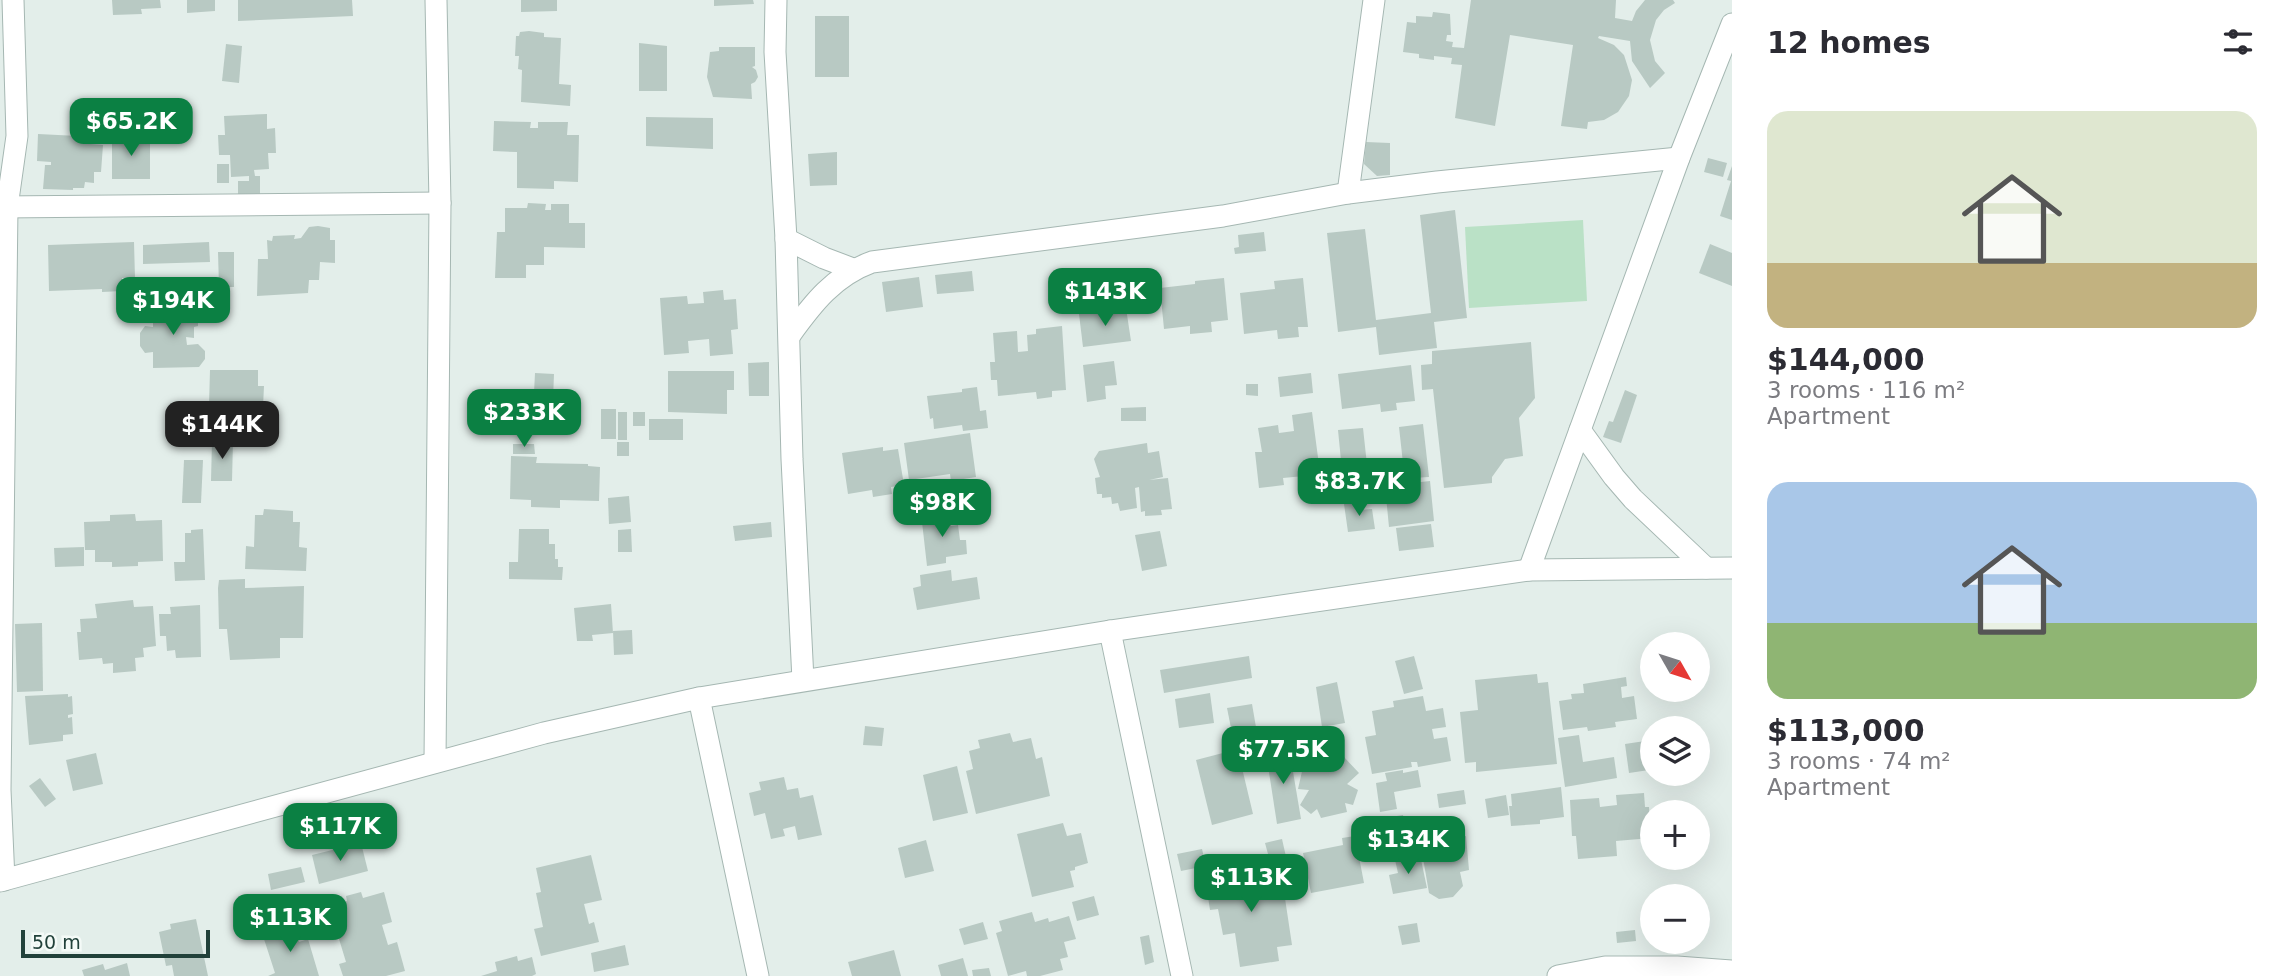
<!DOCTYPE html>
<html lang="en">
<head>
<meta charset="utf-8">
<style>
	:root { --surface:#fff; --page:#f7f7f7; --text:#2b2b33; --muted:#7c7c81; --accent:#0b8043 }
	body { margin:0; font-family:"DejaVu Sans",sans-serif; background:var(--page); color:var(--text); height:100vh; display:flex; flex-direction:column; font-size:26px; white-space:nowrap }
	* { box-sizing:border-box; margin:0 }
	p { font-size:23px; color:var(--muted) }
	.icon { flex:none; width:38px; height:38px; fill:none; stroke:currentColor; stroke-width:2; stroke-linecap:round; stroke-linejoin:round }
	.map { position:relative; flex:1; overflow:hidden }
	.side { display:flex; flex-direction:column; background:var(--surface); width:560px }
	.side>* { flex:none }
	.needle { width:46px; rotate:129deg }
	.fabs { position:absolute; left:1640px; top:632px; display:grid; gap:14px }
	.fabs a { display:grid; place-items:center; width:70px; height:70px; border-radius:50%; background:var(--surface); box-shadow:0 7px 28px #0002; font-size:35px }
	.scale { position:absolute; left:21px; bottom:18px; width:189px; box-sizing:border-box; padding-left:7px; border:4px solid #21413a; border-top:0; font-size:19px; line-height:24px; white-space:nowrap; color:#21413a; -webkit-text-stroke:5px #f4faf7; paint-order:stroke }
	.price { position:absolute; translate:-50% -60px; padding:0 16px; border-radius:14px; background:var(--accent); color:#fff; font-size:23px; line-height:46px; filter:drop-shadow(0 2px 4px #0008) }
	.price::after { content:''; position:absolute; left:50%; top:42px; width:21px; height:16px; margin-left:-10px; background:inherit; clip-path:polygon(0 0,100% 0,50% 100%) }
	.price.active { background:#222; color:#fff }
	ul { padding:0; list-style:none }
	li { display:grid; align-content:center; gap:14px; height:371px; padding:0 35px }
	li span { display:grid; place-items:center; height:217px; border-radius:21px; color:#555 }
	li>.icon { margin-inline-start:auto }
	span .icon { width:126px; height:126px; fill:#fffc; stroke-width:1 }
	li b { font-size:30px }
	h2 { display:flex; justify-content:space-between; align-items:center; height:84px; padding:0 35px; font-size:30px }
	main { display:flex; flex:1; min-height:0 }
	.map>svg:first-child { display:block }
</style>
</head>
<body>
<main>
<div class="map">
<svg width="1732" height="976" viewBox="0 0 1732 976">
	<rect width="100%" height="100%" fill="#e3eeea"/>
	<polygon fill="#bae1c6" points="1583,220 1587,301 1469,308 1465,227"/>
	<g fill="#b8c9c3">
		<polygon points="112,0 160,0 161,8 141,9 142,14 113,15"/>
		<polygon points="187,0 215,0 215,11 187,13"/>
		<polygon points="238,0 352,0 353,16 238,21"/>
		<polygon points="521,0 557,0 557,11 521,12"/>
		<polygon points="714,0 753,0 754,4 714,6"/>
		<polygon points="1471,0 1616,0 1615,18 1632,21 1636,11 1645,0 1673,0 1675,3 1664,10 1656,20 1650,40 1655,61 1665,73 1650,88 1632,61 1630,41 1599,36 1598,38 1614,45 1624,55 1632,80 1629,96 1618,112 1604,120 1588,122 1587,129 1561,126 1573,45 1510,35 1495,126 1455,118 1462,65 1451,64 1452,58 1434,56 1434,60 1419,58 1419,54 1403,52 1407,22 1416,23 1416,16 1432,17 1433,12 1450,14 1451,35 1447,35 1446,41 1453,42 1452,47 1464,48"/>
		<rect x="815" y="16" width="34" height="61"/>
		<polygon points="529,31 544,33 544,37 561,38 559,84 571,85 570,106 521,102 522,70 518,69 519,56 515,56 516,36 519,36 520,32"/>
		<polygon points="639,43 667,46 667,91 639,91"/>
		<polygon points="226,44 242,46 239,83 222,81"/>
		<polygon points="719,47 755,47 755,66 752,67 756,70 758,77 755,82 751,84 752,99 713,97 707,77 710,52 719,51"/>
		<polygon points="267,114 267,129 275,128 276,153 268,153 269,169 254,170 255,176 260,176 260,194 238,195 238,181 249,181 249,176 231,177 230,155 219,155 218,135 225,135 224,116"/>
		<polygon points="646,117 713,118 713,149 646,146"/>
		<polygon points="494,121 531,122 530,128 538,128 538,122 568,122 567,135 579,135 578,182 554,181 554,189 517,188 517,152 493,151"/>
		<polygon points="38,134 78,136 78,143 103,145 101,172 94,172 94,183 85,182 84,188 73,188 73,190 43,189 45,165 51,165 51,162 37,161"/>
		<rect x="112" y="137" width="38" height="42"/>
		<polygon points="1366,142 1390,143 1390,175 1377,176 1364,164"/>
		<polygon points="837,152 837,185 810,186 808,154"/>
		<polygon points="1708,158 1727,163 1723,177 1704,172"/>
		<rect x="217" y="164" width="12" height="19"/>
		<polygon points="1732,166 1732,220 1720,216 1731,181 1727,180"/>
		<polygon points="528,203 546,204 545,210 551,210 551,204 569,204 569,223 585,223 585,248 544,247 544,265 526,265 526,278 495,278 497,232 505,232 505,208 527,208"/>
		<polygon points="1455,210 1467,318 1434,322 1437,348 1379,355 1376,327 1338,332 1327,233 1365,229 1376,320 1431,313 1420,215"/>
		<polygon points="318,226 330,228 330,240 335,240 335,263 320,262 319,280 309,280 308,293 257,296 258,259 268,259 267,240 272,241 273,236 295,235 294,239 301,238 309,227"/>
		<polygon points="1264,232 1266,251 1235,254 1234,248 1239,247 1238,235"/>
		<polygon points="134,242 135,278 122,278 122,291 102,292 102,289 49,291 48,245"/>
		<polygon points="209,242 210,262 143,264 143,245"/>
		<polygon points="1710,244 1732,253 1732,286 1699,273"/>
		<polygon points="218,252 234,252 234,287 219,287"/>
		<polygon points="972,271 974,291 937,294 935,275"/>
		<polygon points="919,277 923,307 886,312 882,282"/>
		<polygon points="1224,278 1228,320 1211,322 1212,332 1190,334 1190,326 1164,329 1160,288 1195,284 1195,281"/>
		<polygon points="1303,278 1308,327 1298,327 1299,337 1278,339 1277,330 1244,334 1240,293 1275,289 1274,281"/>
		<polygon points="723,290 724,300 736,299 738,329 731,330 733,354 710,356 709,339 688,341 689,353 664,355 660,298 687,296 688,304 704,303 703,292"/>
		<polygon points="198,304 198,326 194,327 194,338 186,337 187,345 198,344 205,351 205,359 199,367 153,368 153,352 145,353 140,346 140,333 145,326 153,327 153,306"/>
		<polygon points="1126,308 1131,341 1083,347 1079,314"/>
		<polygon points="1062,326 1066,390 1052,391 1052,397 1037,399 1036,392 998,396 997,380 991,380 990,362 995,362 993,333 1017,331 1018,352 1028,351 1027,335 1036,334 1036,329"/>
		<polygon points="1531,342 1535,398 1519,418 1523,456 1505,459 1492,477 1492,483 1444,488 1433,389 1422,390 1421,365 1432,364 1432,351"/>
		<polygon points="1114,361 1117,385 1105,386 1106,399 1087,402 1083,365"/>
		<polygon points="769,362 769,396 749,396 748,363"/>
		<polygon points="1411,365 1415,401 1396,403 1397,410 1381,412 1380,404 1342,409 1338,374"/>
		<polygon points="210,370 258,370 258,386 264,386 263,407 209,406"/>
		<polygon points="668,371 734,371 734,390 727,390 727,414 668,412"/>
		<polygon points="535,373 554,374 552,425 540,424 540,431 519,430 520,409 507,409 508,392 534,393"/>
		<polygon points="1311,373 1313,393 1280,397 1278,377"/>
		<polygon points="1246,384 1258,384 1258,396 1246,395"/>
		<polygon points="977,387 980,411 986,410 988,428 963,431 962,425 934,429 933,418 930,419 927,396 962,392 962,389"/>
		<polygon points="1625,390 1637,395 1621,443 1603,437 1609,421 1613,422"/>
		<polygon points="1146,407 1146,421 1121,421 1121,408"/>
		<rect x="601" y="409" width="15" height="30"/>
		<rect x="618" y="412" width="9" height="28"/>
		<rect x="633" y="412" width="12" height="14"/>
		<polygon points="1312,412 1319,465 1303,467 1304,476 1283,478 1284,485 1259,488 1255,452 1262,452 1258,428 1278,425 1279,433 1294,431 1292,415"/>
		<rect x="649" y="419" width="34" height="21"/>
		<polygon points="1423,424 1429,477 1412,478 1411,471 1404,472 1399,427"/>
		<polygon points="1363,428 1368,474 1360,475 1361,479 1343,481 1338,430"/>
		<polygon points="970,433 976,477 951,481 950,474 909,480 904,443"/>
		<polygon points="212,441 233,441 232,481 211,481"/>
		<rect x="617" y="442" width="12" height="14"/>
		<polygon points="1147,443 1148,453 1159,451 1163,477 1149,480 1168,478 1172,509 1161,510 1162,515 1145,516 1145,511 1141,512 1139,487 1135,488 1137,508 1120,511 1118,503 1112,504 1111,497 1102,498 1102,494 1097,494 1095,478 1100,477 1094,459 1099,451"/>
		<polygon points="513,444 534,444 535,454 513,454"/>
		<polygon points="883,447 883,451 898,449 904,485 891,487 892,494 873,497 872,490 848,494 842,453"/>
		<polygon points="511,456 537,457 536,463 588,464 588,466 600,467 599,501 560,500 560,508 531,507 531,500 510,499"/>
		<polygon points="184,460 203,460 201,503 182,503"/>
		<polygon points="1430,481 1434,521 1389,527 1385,486"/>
		<polygon points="629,496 631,522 609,524 608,498"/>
		<polygon points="1358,502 1359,510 1372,509 1375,529 1348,532 1344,504"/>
		<polygon points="264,509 293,511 293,522 300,522 299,547 307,548 306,571 245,569 246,546 254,547 255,515 263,515"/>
		<polygon points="949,510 951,526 958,525 960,540 966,540 967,554 946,557 946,563 927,566 922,522 930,521 928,513"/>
		<polygon points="135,514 136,521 162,520 163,561 138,562 138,566 112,567 112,562 95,562 95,550 85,550 84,522 110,521 110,515"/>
		<polygon points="771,522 772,537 735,541 733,526"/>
		<polygon points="1431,524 1434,547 1399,551 1396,528"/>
		<polygon points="203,529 205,580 175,581 174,562 185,562 185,533 191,533 191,530"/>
		<polygon points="519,529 549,529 549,544 555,544 555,559 558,559 558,567 563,567 562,580 509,579 509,562 518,562"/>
		<polygon points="631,529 632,552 618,552 618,530"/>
		<polygon points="1160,531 1167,566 1142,571 1135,535"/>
		<polygon points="84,547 84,566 55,567 54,548"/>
		<polygon points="951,570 952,581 977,577 980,599 917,610 913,588 921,586 920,575"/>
		<polygon points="245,579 245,588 304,586 303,638 280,638 280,658 230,660 227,629 219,629 218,588 219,580"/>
		<polygon points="133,600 134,607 153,606 156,646 143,648 144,657 135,658 136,671 113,673 113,663 103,664 102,658 79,660 77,632 81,632 80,619 97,618 95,604"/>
		<polygon points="611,604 613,633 592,635 593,641 577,641 574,608"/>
		<polygon points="200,605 201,657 176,658 175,650 167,651 166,636 160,636 159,614 171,614 170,607"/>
		<polygon points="42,623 43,691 17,692 15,624"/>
		<polygon points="632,630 633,654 614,655 613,631"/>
		<polygon points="1249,656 1252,678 1164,693 1160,670"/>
		<polygon points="1414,656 1423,689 1404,694 1395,661"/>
		<polygon points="1537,674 1538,683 1548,682 1557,764 1476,772 1476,762 1465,763 1460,712 1478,710 1475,680"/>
		<polygon points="1626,677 1627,686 1621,687 1622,698 1634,696 1637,719 1615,722 1616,727 1588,731 1587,727 1563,730 1559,701 1572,699 1571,694 1584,693 1583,684"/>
		<polygon points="1337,682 1345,723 1322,727 1316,687"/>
		<polygon points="1210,693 1214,723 1179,728 1175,699"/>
		<polygon points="68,694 68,697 72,696 73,714 68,715 68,718 72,717 73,734 63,735 63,741 29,745 25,696"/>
		<polygon points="1423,696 1426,711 1443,708 1446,727 1432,729 1434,739 1447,737 1451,761 1418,767 1417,762 1411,762 1412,767 1372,774 1365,737 1376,735 1372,711 1394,707 1393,701"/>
		<polygon points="1252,704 1257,733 1233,738 1227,708"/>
		<polygon points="865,726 884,728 882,746 863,745"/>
		<polygon points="1010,733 1013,742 1031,738 1036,759 1042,757 1050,796 976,814 966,771 973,769 969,751 980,748 978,740"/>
		<polygon points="1579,735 1583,762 1614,757 1617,778 1565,787 1558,738"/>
		<polygon points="1645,741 1649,770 1629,773 1625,744"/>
		<polygon points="1242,748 1247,767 1242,768 1253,814 1212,825 1196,760"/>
		<polygon points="1289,748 1301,819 1277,824 1266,753"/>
		<polygon points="96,753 103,784 73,791 66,760"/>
		<polygon points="1330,753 1334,761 1343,756 1359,773 1347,784 1358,790 1353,805 1345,803 1347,812 1321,818 1317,809 1311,814 1300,805 1309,790 1298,789 1303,767 1318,770 1313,757"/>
		<polygon points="957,766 968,813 933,821 923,775"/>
		<polygon points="1403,770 1403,773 1418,770 1421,787 1394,792 1397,809 1380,812 1376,783 1387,781 1385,773"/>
		<polygon points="784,777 787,790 798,788 800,798 813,795 822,835 798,840 795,826 783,829 785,836 771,839 765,813 754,816 749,793 761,790 759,782"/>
		<polygon points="40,778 56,799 45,807 29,786"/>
		<polygon points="1561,787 1564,817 1540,820 1540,824 1511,826 1509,806 1512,806 1511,794"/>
		<polygon points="1464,790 1466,804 1439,808 1437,794"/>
		<polygon points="1644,793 1645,807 1649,807 1651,838 1616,841 1617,856 1578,859 1576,836 1572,836 1570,800 1599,798 1600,807 1617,805 1616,795"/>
		<polygon points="1506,795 1509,815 1488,818 1485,799"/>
		<polygon points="1403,815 1407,840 1376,845 1372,820"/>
		<polygon points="1063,823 1067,836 1081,833 1088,863 1075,867 1075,870 1070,871 1074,887 1032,897 1017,834"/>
		<polygon points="1355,836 1364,883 1311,893 1303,853 1343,845 1342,838"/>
		<polygon points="1466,836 1469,870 1460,872 1463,886 1453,897 1439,899 1429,893 1423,858 1428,842"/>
		<polygon points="1282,839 1287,861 1271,865 1265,843"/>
		<polygon points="926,840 934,871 905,878 898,848"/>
		<polygon points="361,843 368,871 319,884 312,855"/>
		<polygon points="1202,849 1206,866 1181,871 1177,854"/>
		<polygon points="591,855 602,900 584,904 589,924 594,922 599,942 541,956 534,929 543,927 536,893 541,892 536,868"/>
		<polygon points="1420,855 1427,888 1393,894 1389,875 1398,873 1395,860"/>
		<polygon points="301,867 305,882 271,890 268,874"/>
		<polygon points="1263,868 1266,888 1283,885 1292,945 1277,947 1279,961 1240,967 1235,933 1223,935 1218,909 1210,910 1205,877"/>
		<polygon points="361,892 363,898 384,892 392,922 382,925 388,945 397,942 405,971 386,976 343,976 339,964 346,962 329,906 347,901 346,896"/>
		<polygon points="1094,896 1099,915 1077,921 1072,902"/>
		<polygon points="1032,912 1035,922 1048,918 1049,922 1069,916 1076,939 1064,942 1068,957 1060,959 1063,970 1040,976 1027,976 1026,971 1008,976 996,933 1002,931 999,921"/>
		<polygon points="196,919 208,976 174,976 172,965 166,966 159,932 171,929 170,924"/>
		<polygon points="983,922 988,939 964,945 959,929"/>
		<polygon points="1417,923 1420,942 1402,945 1398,926"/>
		<polygon points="295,926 299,942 308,939 319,976 268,976 275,973 263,936"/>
		<polygon points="1635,930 1636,941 1617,943 1616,932"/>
		<polygon points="1149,935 1154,962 1145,965 1140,937"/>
		<polygon points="625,945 629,965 594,972 591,953"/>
		<polygon points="894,950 901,976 852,976 848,962"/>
		<polygon points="517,956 518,961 532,957 536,974 532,976 481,976 497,971 495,962"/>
		<polygon points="963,958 968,976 941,976 938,965"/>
		<polygon points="127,963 130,976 84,976 82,970 103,964 105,970"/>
		<polygon points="989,968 991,976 973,976 972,970"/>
	</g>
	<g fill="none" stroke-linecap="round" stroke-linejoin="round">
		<defs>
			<g id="minor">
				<polyline points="776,0 775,52 786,239 792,459 803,680"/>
				<polyline points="1348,193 1374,0"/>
				<polyline points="0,207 440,203"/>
				<polyline points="786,239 824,258 853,269"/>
				<path d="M790,335C813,303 834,276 872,262L1223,216L1348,193L1437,182L1679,158"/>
				<polyline points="1580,430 1614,477 1633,499 1706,568"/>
				<polyline points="1529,570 1679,158 1732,24"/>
				<polyline points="1110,631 1182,976"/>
				<polyline points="699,698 758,976"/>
				<polyline points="435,762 440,203 436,0"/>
				<polyline points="4,880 0,790 7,207 17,136 13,0"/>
				<polyline points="0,881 544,733 699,698 1110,631 1529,570 1732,568"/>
				<polyline points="1558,976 1605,967 1677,967 1732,971"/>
			</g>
		</defs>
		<use href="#minor" stroke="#a5b7b2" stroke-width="23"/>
		<use href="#minor" stroke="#fff" stroke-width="21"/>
	</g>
</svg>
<div class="fabs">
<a><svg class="needle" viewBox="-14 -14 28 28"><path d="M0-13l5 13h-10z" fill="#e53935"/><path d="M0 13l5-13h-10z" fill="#7c7c81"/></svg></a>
<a><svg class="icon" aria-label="layers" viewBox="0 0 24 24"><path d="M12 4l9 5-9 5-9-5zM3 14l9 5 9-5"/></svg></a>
<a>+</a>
<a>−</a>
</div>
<div class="scale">50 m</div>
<b class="price" style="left:131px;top:158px">$65.2K</b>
<b class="price" style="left:1105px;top:328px">$143K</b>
<b class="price" style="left:173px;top:337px">$194K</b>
<b class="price" style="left:524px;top:449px">$233K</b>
<b class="price active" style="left:222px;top:461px">$144K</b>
<b class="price" style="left:1359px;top:518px">$83.7K</b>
<b class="price" style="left:942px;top:539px">$98K</b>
<b class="price" style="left:1283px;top:786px">$77.5K</b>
<b class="price" style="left:340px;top:863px">$117K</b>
<b class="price" style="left:1408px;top:876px">$134K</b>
<b class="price" style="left:1251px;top:914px">$113K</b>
<b class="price" style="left:290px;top:954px">$113K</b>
</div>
<section class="side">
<h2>12 homes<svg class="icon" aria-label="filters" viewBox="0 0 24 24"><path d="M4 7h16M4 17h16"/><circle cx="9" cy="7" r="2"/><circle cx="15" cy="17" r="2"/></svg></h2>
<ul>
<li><span style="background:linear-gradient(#dfe7d0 70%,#c2b280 0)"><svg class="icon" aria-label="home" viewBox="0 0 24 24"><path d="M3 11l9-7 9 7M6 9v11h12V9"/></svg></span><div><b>$144,000</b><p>3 rooms · 116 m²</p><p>Apartment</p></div></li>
<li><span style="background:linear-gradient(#a9c7e8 65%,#8fb573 0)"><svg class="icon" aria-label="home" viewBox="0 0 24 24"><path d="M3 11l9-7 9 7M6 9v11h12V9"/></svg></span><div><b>$113,000</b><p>3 rooms · 74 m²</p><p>Apartment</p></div></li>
</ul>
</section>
</main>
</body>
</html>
